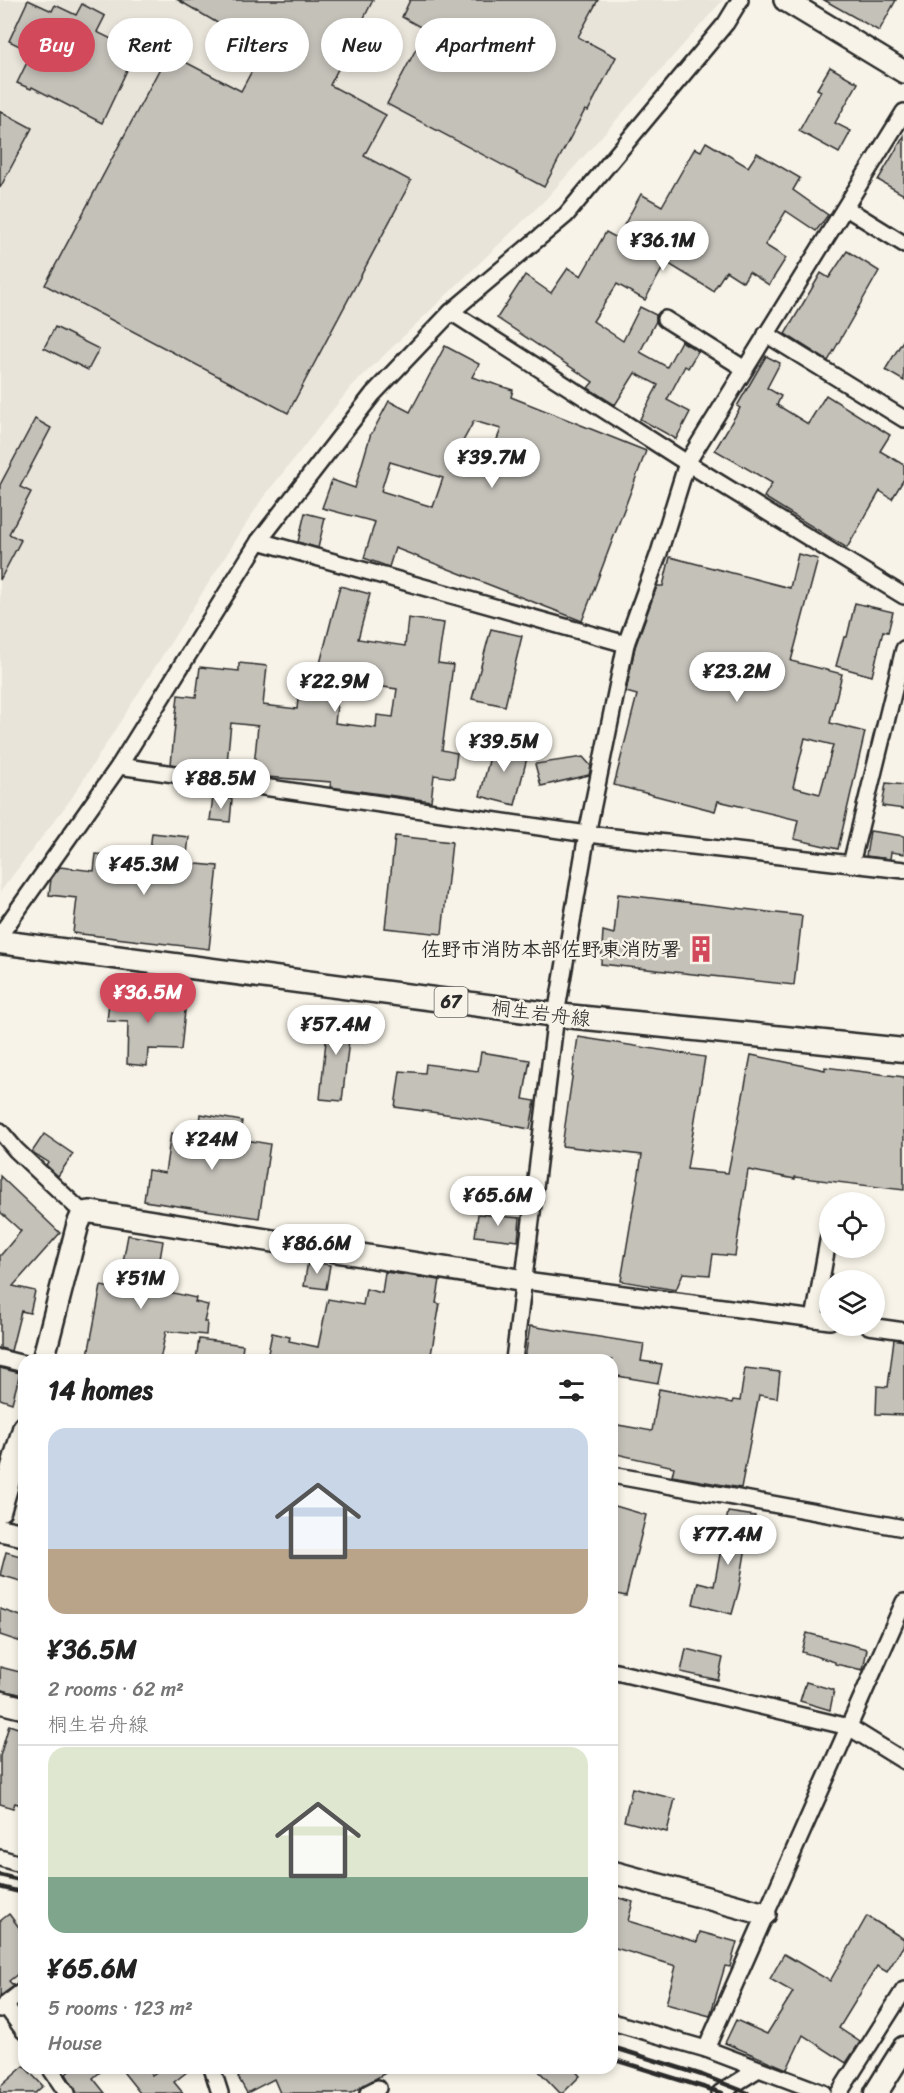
<!DOCTYPE html>
<html lang="en">
<head>
<meta charset="utf-8">
<style>
	:root { --surface:#fff; --page:#f2f2f2; --text:#222; --muted:#767676; --line:#e0e0e0; --accent:#d1495b }
	body { margin:0; font-family:Sriracha,"Klee One",sans-serif; background:var(--page); color:var(--text); height:100vh; display:flex; flex-direction:column; font-size:22px; white-space:nowrap }
	* { box-sizing:border-box; margin:0 }
	p { font-size:20px; color:var(--muted) }
	.icon { flex:none; width:33px; height:33px; fill:none; stroke:currentColor; stroke-width:2; stroke-linecap:round; stroke-linejoin:round }
	.map { position:relative; flex:1; overflow:hidden }
	.panel { position:absolute; left:18px; top:1354px; width:600px; height:720px; display:flex; flex-direction:column; background:var(--surface); border-radius:18px; box-shadow:0 3px 9px #0003 }
	.panel>* { flex:none }
	.top-card { position:absolute; left:18px; top:18px; width:600px; height:54px; display:flex; gap:12px }
	.buttons { position:absolute; left:819px; top:1192px; display:grid; gap:12px }
	.buttons a { display:grid; place-items:center; width:66px; height:66px; border-radius:50%; background:var(--surface); box-shadow:0 3px 9px #0003; font-size:30px }
	.price { position:absolute; translate:-50% -51px; padding:0 14px; border-radius:21px; background:#fff; color:#222; font-size:20px; line-height:39px; filter:drop-shadow(0 2px 3px #0008) }
	.price::after { content:''; position:absolute; left:50%; top:36px; width:18px; height:14px; margin-left:-9px; background:inherit; clip-path:polygon(0 0,100% 0,50% 100%) }
	.price.on { background:var(--accent); color:#fff }
	ul { padding:0; list-style:none }
	li { display:grid; align-content:center; gap:12px; height:318px; padding:0 30px }
	li+li { border-top:2px solid var(--line) }
	li span { display:grid; place-items:center; height:186px; border-radius:18px; color:#555 }
	li>.icon { margin-inline-start:auto }
	span .icon { width:108px; height:108px; fill:#fffc; stroke-width:1 }
	li b { font-size:26px }
	h2 { display:flex; justify-content:space-between; align-items:center; height:72px; padding:0 30px; font-size:26px }
	.tag { padding:0 21px; border-radius:27px; background:var(--surface); box-shadow:0 3px 9px #0003; font-size:21px; line-height:54px }
	.tag.on { background:var(--accent); color:#fff }
	.map>svg:first-child { display:block }
</style>
</head>
<body>
<div class="map">
<svg width="904" height="2093" viewBox="0 0 904 2093">
	<rect width="100%" height="100%" fill="#f7f3e8"/>
	<filter id="ink" filterUnits="userSpaceOnUse"><feTurbulence type="fractalNoise" baseFrequency=".0167" numOctaves="2"/><feDisplacementMap in="SourceGraphic" scale="12" xChannelSelector="R" yChannelSelector="G"/><feConvolveMatrix kernelMatrix="1 2 1 2 8 2 1 2 1" color-interpolation-filters="sRGB"/></filter>
	<g filter="url(#ink)">
		<polygon fill="#e8e4da" points="0,0 723,0 545,200 351,387 262,499 71,799 0,892"/>
		<g fill="#c4c1b9" stroke="#2b2b2b" stroke-width="1.5" fill-rule="evenodd">
			<polygon points="28,0 52,11 55,5 76,15 82,4 105,16 97,32 136,51 102,123 32,87 31,89 17,83 32,52 9,41"/>
			<polygon points="178,0 373,0 330,85 386,115 364,156 411,181 288,413 45,285 168,53 241,91 267,43 251,35 238,35"/>
			<polygon points="410,0 598,0 578,37 616,57 588,111 585,110 544,187 387,104 426,30 402,17"/>
			<polygon points="824,0 896,0 879,31"/>
			<polygon points="830,67 858,83 835,123 851,131 839,153 799,131 821,91 817,89"/>
			<polygon points="0,111 32,128 0,188"/>
			<polygon points="904,136 904,195 878,180"/>
			<polygon points="706,142 748,167 757,153 800,178 793,190 828,215 816,231 786,211 765,245 786,258 769,285 749,272 743,282 726,271 713,291 666,262 645,300 617,284 593,321 623,341 640,307 656,315 656,321 640,352 667,367 681,341 698,351 688,368 685,366 667,400 690,412 676,439 640,419 658,385 635,373 615,405 588,388 593,382 497,318 525,275 551,293 568,268 581,276 606,232 617,238 641,194 662,206 695,148 701,151"/>
			<polygon points="847,251 879,271 828,361 785,334 821,273 829,278"/>
			<polygon points="55,327 99,349 88,370 44,348"/>
			<polygon points="904,339 904,381 885,370"/>
			<path d="M445,346L479,364L472,377L513,390L511,397L646,451L582,621L395,548L389,567L364,558L375,522L322,508L332,480L355,488L371,433H372L389,401L410,412ZM474,421L501,429L483,475L450,465ZM390,462L443,478L433,507L381,491Z"/>
			<polygon points="766,356 780,363 767,388 781,396 777,405 808,424 826,395 890,435 880,451 904,465 904,479 892,499 880,491 847,548 764,497 772,483 715,450 740,408 737,406"/>
			<polygon points="35,419 51,428 20,487 31,492 9,534 21,540 0,580 0,485"/>
			<polygon points="305,513 325,518 318,548 298,542"/>
			<path d="M798,554L818,559L791,661L842,674L830,723L865,732L838,849L794,839L798,820L718,801L715,811L614,785L637,695L626,692L635,647L657,586H663L670,557L790,588ZM805,738L833,745L820,794L793,787Z"/>
			<path d="M340,586L370,594L358,639L405,646L408,618L444,623L438,663L453,665L442,750L457,753L454,778L434,775L431,801L330,787L331,782L253,776L258,726L231,723L226,772L171,764L178,695L196,697L200,667L239,671V663L267,666L263,705L297,709L299,689L313,691ZM348,682L397,689L393,717L377,715L376,728L335,723L339,688L346,690Z"/>
			<polygon points="855,603 893,612 888,632 883,631 872,676 836,666 844,637 847,637"/>
			<polygon points="491,629 522,636 505,706 472,699"/>
			<polygon points="494,741 529,750 515,805 480,796"/>
			<polygon points="583,757 591,766 589,775 541,786 535,764"/>
			<polygon points="886,783 904,785 904,809 882,806"/>
			<polygon points="213,797 232,799 230,822 210,820"/>
			<polygon points="870,831 904,836 904,854 891,852 890,859 866,856"/>
			<polygon points="152,833 189,837 186,863 218,866 209,949 73,933 77,898 49,895 51,879 60,867 94,871 96,854 149,859"/>
			<polygon points="395,836 452,842 442,934 385,928"/>
			<polygon points="618,894 802,916 794,985 601,964 603,931 614,934"/>
			<polygon points="110,993 186,1001 181,1050 148,1049 147,1066 127,1064 128,1022 107,1021"/>
			<polygon points="329,1012 352,1014 342,1101 320,1099"/>
			<polygon points="578,1037 705,1057 687,1169 728,1173 751,1055 825,1070 825,1067 904,1077 904,1190 795,1177 795,1179 748,1170 735,1256 713,1254 710,1275 683,1273 676,1290 621,1281 642,1155 562,1146"/>
			<polygon points="481,1052 530,1060 523,1099 535,1101 530,1129 460,1116 395,1107 400,1071 425,1073 426,1064 478,1071"/>
			<polygon points="201,1114 242,1121 239,1139 270,1144 259,1218 144,1201 148,1170 165,1173 171,1133 198,1138"/>
			<polygon points="44,1134 73,1154 58,1176 46,1165 48,1162 32,1152"/>
			<polygon points="0,1176 60,1233 13,1286 35,1291 30,1313 21,1311 11,1351 0,1348 0,1256 21,1231 0,1212"/>
			<polygon points="478,1214 520,1218 518,1241 475,1236"/>
			<polygon points="128,1235 163,1241 155,1289 196,1298 195,1302 208,1305 204,1322 207,1322 206,1335 166,1331 160,1360 87,1360 101,1286 118,1289"/>
			<polygon points="308,1261 330,1265 326,1289 304,1286"/>
			<polygon points="385,1272 440,1280 436,1303 440,1304 430,1360 291,1360 291,1358 268,1353 272,1333 290,1337 289,1341 318,1347 328,1299 363,1305 366,1289 382,1293"/>
			<polygon points="530,1326 644,1344 641,1361 662,1364 658,1383 612,1375 612,1360 525,1359"/>
			<polygon points="199,1339 243,1345 241,1360 196,1360"/>
			<polygon points="894,1339 904,1341 904,1415 876,1414 877,1386 888,1387"/>
			<polygon points="0,1368 20,1373 12,1403 0,1399"/>
			<polygon points="745,1368 780,1372 777,1398 759,1395 741,1488 672,1476 674,1467 612,1453 612,1424 652,1431 659,1389 732,1403 733,1400 740,1401"/>
			<polygon points="612,1505 646,1515 626,1596 612,1593"/>
			<polygon points="728,1512 755,1516 751,1536 748,1535 739,1589 732,1614 693,1604 698,1582 714,1586"/>
			<polygon points="6,1552 24,1557 24,1582 0,1575"/>
			<polygon points="0,1609 24,1617 24,1643 0,1635"/>
			<polygon points="807,1633 867,1649 863,1670 835,1664 835,1662 802,1652"/>
			<polygon points="686,1649 723,1658 718,1680 681,1672"/>
			<polygon points="0,1667 24,1673 24,1695 0,1690"/>
			<polygon points="806,1682 834,1690 830,1710 800,1701"/>
			<polygon points="9,1725 24,1730 24,1806 15,1803 13,1808 0,1804 0,1756"/>
			<polygon points="632,1788 675,1799 667,1832 624,1821"/>
			<polygon points="612,1896 633,1902 628,1921 697,1942 700,1932 737,1942 730,1967 725,1966 710,2016 666,2004 676,1966 612,1947"/>
			<polygon points="9,1914 24,1934 24,1969 9,1981 14,1986 0,1996 0,1921"/>
			<polygon points="867,1916 904,1939 904,1945 887,1972 877,1966 839,2028 860,2042 846,2063 803,2035 787,2069 725,2043 736,2020 767,2034 793,1992 770,1979 784,1954 830,1981"/>
			<polygon points="24,2066 43,2086 35,2093 0,2093 0,2087"/>
			<polygon points="73,2068 105,2068 93,2078 105,2093 77,2093 66,2074"/>
			<polygon points="120,2068 147,2068 152,2075 162,2068 192,2068 174,2082 183,2093 140,2093"/>
			<polygon points="254,2068 394,2068 351,2093 280,2093 274,2079 247,2093 238,2077"/>
			<polygon points="536,2068 573,2068 580,2076 563,2093 560,2093"/>
		</g>
		<g fill="none" stroke-linecap="round" stroke-linejoin="round">
			<defs>
				<g id="street">
					<polyline points="846,208 904,244"/>
					<polyline points="451,312 687,463 904,596"/>
					<polyline points="665,319 745,369"/>
					<polyline points="766,334 904,419"/>
					<polyline points="259,541 626,644"/>
					<polyline points="119,766 587,834 904,870"/>
					<polyline points="851,864 904,649"/>
					<polyline points="0,935 119,766 259,541 373,394 451,312 566,215 726,23 740,0"/>
					<polyline points="0,1131 16,1150 83,1213"/>
					<polyline points="525,1281 830,1321"/>
					<polyline points="814,1319 830,1230"/>
					<polyline points="869,1326 904,1331"/>
					<polyline points="0,1358 24,1364"/>
					<polyline points="514,1360 556,1015 587,834 626,644 659,553 687,463 904,112"/>
					<polyline points="612,1475 904,1528"/>
					<polyline points="612,1671 849,1727 904,1761"/>
					<polyline points="0,1858 24,1865"/>
					<polyline points="5,2005 24,2031"/>
					<polyline points="0,2009 24,1990"/>
					<polyline points="612,2022 706,2049 823,2093"/>
					<polyline points="706,2049 904,1602"/>
					<polyline points="50,2068 67,2093"/>
					<polyline points="212,2068 220,2093"/>
					<polyline points="368,2093 378,2088"/>
					<polyline points="720,2093 757,2070"/>
					<polyline points="839,2093 904,1990"/>
				</g>
				<g id="secondary">
					<polyline points="785,0 904,72"/>
					<polyline points="43,1360 78,1224 83,1213 91,1212 525,1281"/>
					<polyline points="0,1510 24,1427"/>
					<polyline points="0,1530 24,1535"/>
					<polyline points="0,1702 24,1708"/>
					<polyline points="612,1872 765,1914"/>
				</g>
				<g id="primary">
					<polyline points="0,942 556,1015 904,1050"/>
					<polyline points="876,2093 904,2048"/>
				</g>
			</defs>
			<use href="#street" stroke="#2b2b2b" stroke-width="20"/>
			<use href="#secondary" stroke="#2b2b2b" stroke-width="26"/>
			<use href="#primary" stroke="#2b2b2b" stroke-width="27"/>
			<use href="#street" stroke="#f7f3e8" stroke-width="15"/>
			<use href="#secondary" stroke="#f7f3e8" stroke-width="21"/>
			<use href="#primary" stroke="#f7f3e8" stroke-width="22"/>
			<g stroke="#2b2b2b" stroke-width="4.5">
				<polyline points="0,1875 24,1881"/>
				<polyline points="0,1887 24,1893"/>
				<polyline points="612,2047 702,2075 748,2093"/>
				<polyline points="612,2059 722,2093"/>
			</g>
		</g>
	</g>
	<defs>
		<symbol id="building-bare" viewBox="-9 -9 18 18"><path d="M-4-6H4V6H1V3H-1V6H-4ZM-2.5-4.3h1.7v1.8h-1.7ZM.8-4.3h1.7v1.8H.8ZM-2.5-1h1.7V.8h-1.7ZM.8-1h1.7V.8H.8Z" fill="#d1495b" stroke="#f7f3e8" stroke-width="2.5" paint-order="stroke"/></symbol>
	</defs>
	<g fill-rule="evenodd">
		<use href="#building-bare" x="682" y="930" width="38" height="38"/>
	</g>
	<g text-anchor="middle" stroke-width="5" stroke-linejoin="round" paint-order="stroke">
		<rect fill="#f7f3e8" stroke="#686764" stroke-width="1.5" x="434.5" y="987" width="33" height="30" rx="4.5"/>
		<g font-size="18" font-weight="bold" fill="#2b2b2b">
			<text x="451" y="1008">67</text>
		</g>
		<g font-size="20" font-weight="bold" fill="#2b2b2b" stroke="#f7f3e8" text-anchor="end">
			<text x="681" y="956">佐野市消防本部佐野東消防署</text>
		</g>
		<g font-size="20" fill="#2b2b2b" stroke="#f7f3e8">
			<text transform="translate(541 1013) rotate(7)" y="7">桐生岩舟線</text>
		</g>
	</g>
</svg>
<div class="buttons">
<a><svg class="icon" aria-label="locate" viewBox="0 0 24 24"><circle cx="12" cy="12" r="6"/><path d="M12 2v4M12 18v4M2 12h4M18 12h4"/></svg></a>
<a><svg class="icon" aria-label="layers" viewBox="0 0 24 24"><path d="M12 4l9 5-9 5-9-5zM3 14l9 5 9-5"/></svg></a>
</div>
<b class="price" style="left:663px;top:272px">¥36.1M</b>
<b class="price" style="left:492px;top:489px">¥39.7M</b>
<b class="price" style="left:737px;top:703px">¥23.2M</b>
<b class="price" style="left:335px;top:713px">¥22.9M</b>
<b class="price" style="left:504px;top:773px">¥39.5M</b>
<b class="price" style="left:221px;top:810px">¥88.5M</b>
<b class="price" style="left:144px;top:896px">¥45.3M</b>
<b class="price on" style="left:148px;top:1024px">¥36.5M</b>
<b class="price" style="left:336px;top:1056px">¥57.4M</b>
<b class="price" style="left:212px;top:1171px">¥24M</b>
<b class="price" style="left:498px;top:1227px">¥65.6M</b>
<b class="price" style="left:317px;top:1275px">¥86.6M</b>
<b class="price" style="left:141px;top:1310px">¥51M</b>
<b class="price" style="left:728px;top:1566px">¥77.4M</b>
<div class="top-card">
<a class="tag on">Buy</a>
<a class="tag">Rent</a>
<a class="tag">Filters</a>
<a class="tag">New</a>
<a class="tag">Apartment</a>
</div>
<section class="panel">
<h2>14 homes<svg class="icon" aria-label="filters" viewBox="0 0 24 24"><path d="M4 7h16M4 17h16"/><circle cx="9" cy="7" r="2"/><circle cx="15" cy="17" r="2"/></svg></h2>
<ul>
<li><span style="background:linear-gradient(#c9d6e8 65%,#b9a48a 0)"><svg class="icon" aria-label="home" viewBox="0 0 24 24"><path d="M3 11l9-7 9 7M6 9v11h12V9"/></svg></span><div><b>¥36.5M</b><p>2 rooms · 62 m²</p><p>桐生岩舟線</p></div></li>
<li><span style="background:linear-gradient(#dfe7d0 70%,#7fa58c 0)"><svg class="icon" aria-label="home" viewBox="0 0 24 24"><path d="M3 11l9-7 9 7M6 9v11h12V9"/></svg></span><div><b>¥65.6M</b><p>5 rooms · 123 m²</p><p>House</p></div></li>
</ul>
</section>
</div>
</body>
</html>
